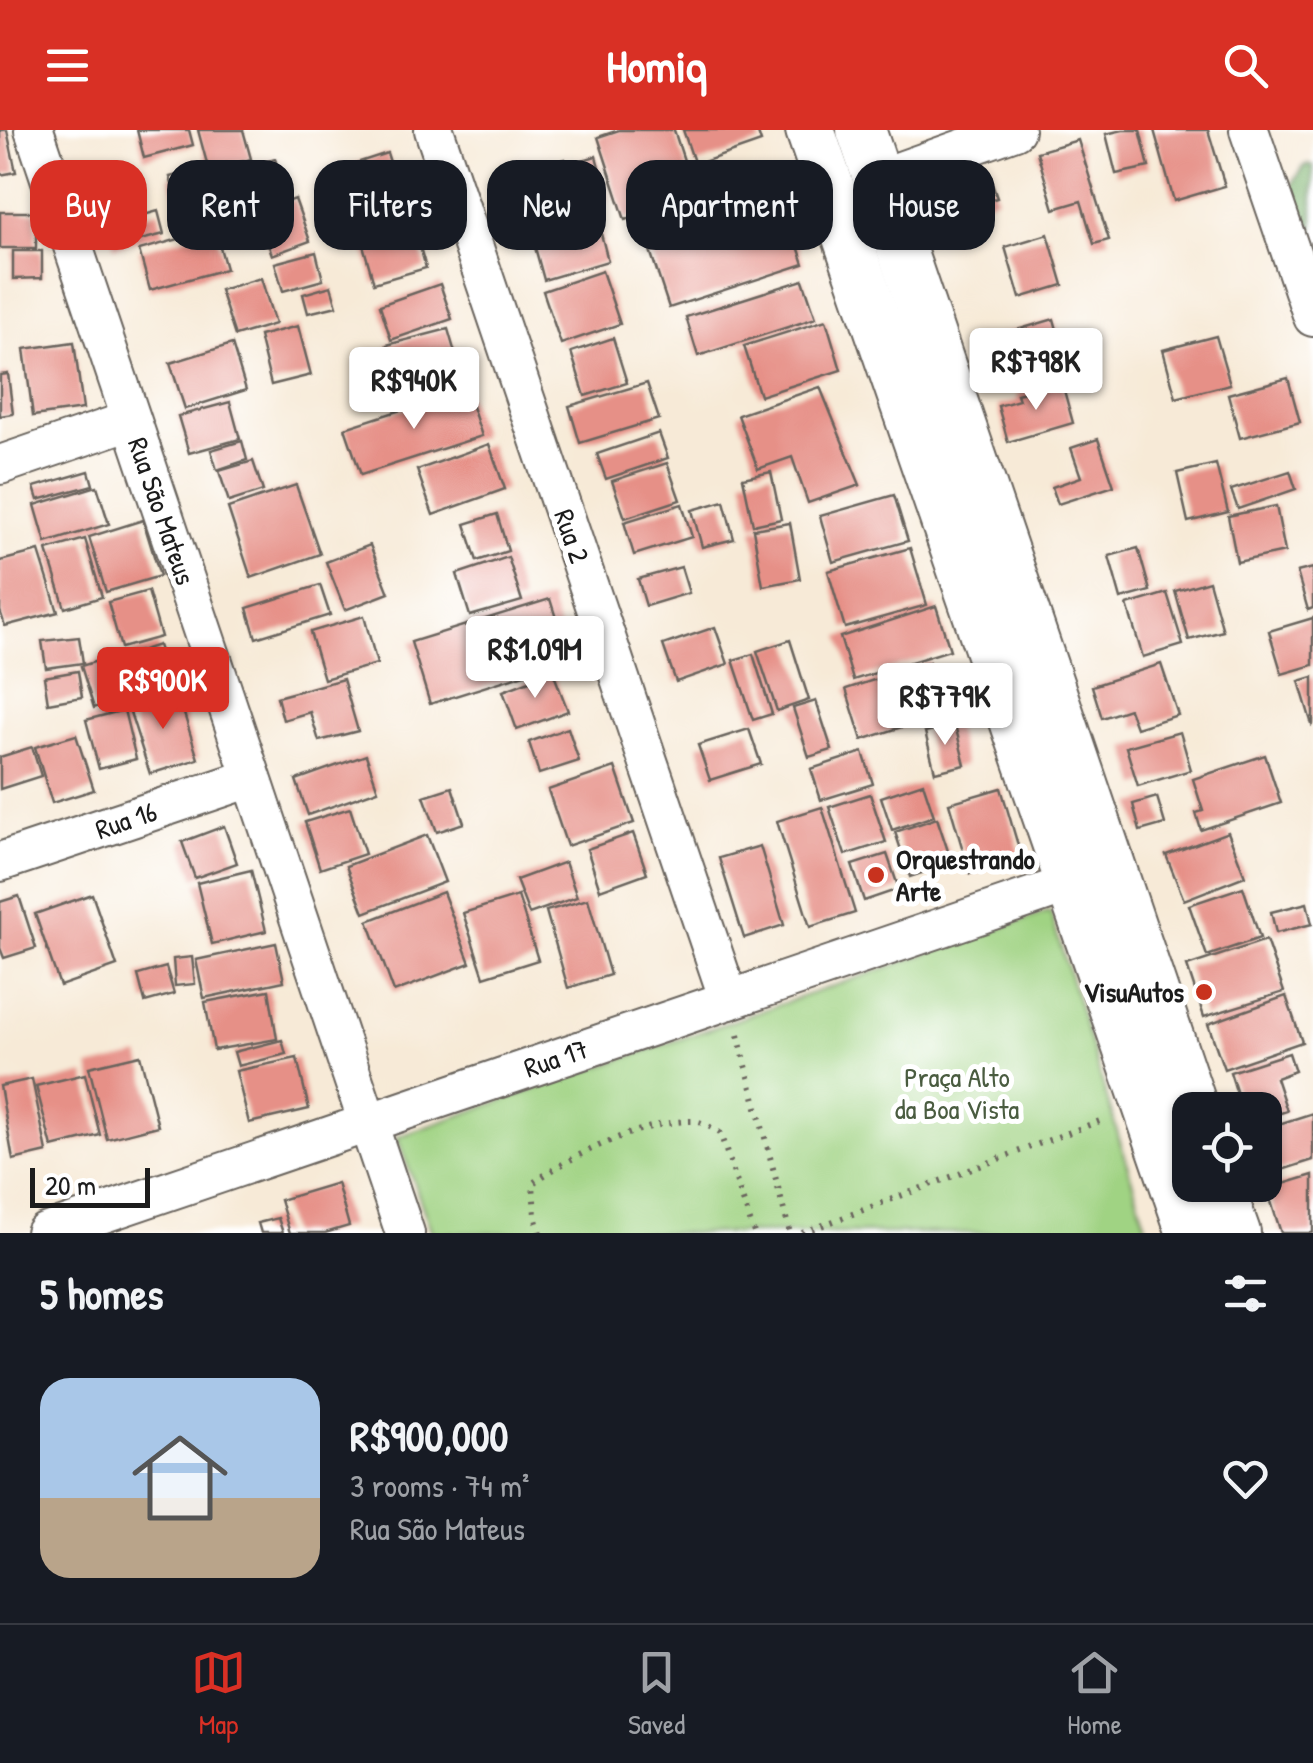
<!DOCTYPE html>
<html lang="en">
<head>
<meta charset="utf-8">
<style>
	:root { --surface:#171b24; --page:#20242c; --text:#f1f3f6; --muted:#9ea1a6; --line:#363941; --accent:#d93025 }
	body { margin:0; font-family:"Patrick Hand",sans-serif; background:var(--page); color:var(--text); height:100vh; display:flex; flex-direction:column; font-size:38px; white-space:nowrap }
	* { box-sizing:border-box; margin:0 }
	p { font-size:32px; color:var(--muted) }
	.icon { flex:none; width:55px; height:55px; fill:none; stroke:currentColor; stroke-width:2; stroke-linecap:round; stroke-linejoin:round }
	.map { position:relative; height:1103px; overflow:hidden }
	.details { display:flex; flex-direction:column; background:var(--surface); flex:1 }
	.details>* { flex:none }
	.guide { position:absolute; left:30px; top:30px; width:1255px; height:90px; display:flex; gap:20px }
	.fabs { position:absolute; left:1172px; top:962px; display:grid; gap:20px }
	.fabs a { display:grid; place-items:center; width:110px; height:110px; border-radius:20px; background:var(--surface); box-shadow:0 2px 8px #0004; font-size:50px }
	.scale { position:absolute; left:30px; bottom:25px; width:120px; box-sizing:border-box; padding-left:10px; border:5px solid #1c1c1c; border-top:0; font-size:28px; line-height:35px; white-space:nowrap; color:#1c1c1c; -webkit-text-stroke:8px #fff; paint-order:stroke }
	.price { position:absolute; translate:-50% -85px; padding:0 22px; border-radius:10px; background:#fff; color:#222; font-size:32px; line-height:65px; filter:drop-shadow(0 2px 5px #0008) }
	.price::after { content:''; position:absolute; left:50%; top:60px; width:30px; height:22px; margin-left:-15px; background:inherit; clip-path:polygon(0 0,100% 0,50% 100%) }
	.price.on { background:var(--accent); color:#fff }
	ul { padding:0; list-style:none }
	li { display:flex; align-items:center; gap:30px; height:250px; padding:0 40px }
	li+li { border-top:2px solid var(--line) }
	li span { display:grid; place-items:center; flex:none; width:280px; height:200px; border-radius:30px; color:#555 }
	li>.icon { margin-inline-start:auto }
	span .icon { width:120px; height:120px; fill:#fffc; stroke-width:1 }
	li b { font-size:42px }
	h2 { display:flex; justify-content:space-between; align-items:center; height:120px; padding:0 40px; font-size:42px }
	.tag { padding:0 35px; border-radius:30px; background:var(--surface); box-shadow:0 2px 8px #0004; font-size:35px; line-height:90px }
	.tag.on { background:var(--accent); color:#fff }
	header { display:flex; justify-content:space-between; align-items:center; height:130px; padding:0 40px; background:var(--accent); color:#fff; font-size:45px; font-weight:800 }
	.tab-bar { display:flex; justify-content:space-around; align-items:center; height:140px; border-top:2px solid var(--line); background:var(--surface); font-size:28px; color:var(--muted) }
	.tab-bar a { display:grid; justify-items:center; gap:5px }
	.tab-bar .on { color:var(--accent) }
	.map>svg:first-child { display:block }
</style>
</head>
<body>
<header><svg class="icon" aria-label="menu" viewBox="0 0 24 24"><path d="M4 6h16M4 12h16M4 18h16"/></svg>Homiq<svg class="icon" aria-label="search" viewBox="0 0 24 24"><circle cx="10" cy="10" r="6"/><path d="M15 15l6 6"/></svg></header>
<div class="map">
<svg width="1313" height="1103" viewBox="0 0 1313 1103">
	<rect width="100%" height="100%" fill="#fff"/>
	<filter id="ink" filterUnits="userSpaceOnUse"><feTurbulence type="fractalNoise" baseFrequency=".01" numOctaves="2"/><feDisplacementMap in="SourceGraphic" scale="20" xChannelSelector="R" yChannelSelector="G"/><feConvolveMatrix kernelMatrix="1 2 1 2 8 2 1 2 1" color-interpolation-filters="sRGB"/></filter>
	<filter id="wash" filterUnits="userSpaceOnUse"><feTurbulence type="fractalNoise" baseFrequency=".0048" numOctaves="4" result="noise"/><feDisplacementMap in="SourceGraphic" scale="40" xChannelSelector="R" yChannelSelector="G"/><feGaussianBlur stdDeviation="2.25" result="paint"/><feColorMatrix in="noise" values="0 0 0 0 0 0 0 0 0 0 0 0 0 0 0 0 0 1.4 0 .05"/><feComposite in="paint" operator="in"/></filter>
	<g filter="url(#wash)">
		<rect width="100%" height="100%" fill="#f7ead7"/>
		<polygon fill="#a0d383" stroke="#5e7850" stroke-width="2.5" points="1050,781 1148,1103 432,1103 397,1007"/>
		<polygon fill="#80b571" stroke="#4e6846" stroke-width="2.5" points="1305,35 1313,35 1313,100 1287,62"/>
		<g id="blocks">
			<g fill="#e69087">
				<polygon points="0,0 7,0 16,42 0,45"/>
				<polygon points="137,0 189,0 193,15 144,28"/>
				<polygon points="198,0 243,0 251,29 209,41"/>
				<polygon points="619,0 674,0 696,67 625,90 598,7"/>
				<polygon points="683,0 757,0 761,12 695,35"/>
				<polygon points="1123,0 1140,0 1149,37 1116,44 1106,4"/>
				<polygon points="1154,0 1208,0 1225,56 1174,71"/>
				<polygon points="1078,10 1109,110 1094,114 1081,71 1054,79 1037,22"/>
				<polygon points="387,23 401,66 353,81 338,39"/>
				<polygon points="596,26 608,70 581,78 569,34"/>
				<polygon points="275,29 285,58 231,75 221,46"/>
				<polygon points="565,29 580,85 545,94 530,39"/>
				<polygon points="202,39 215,89 183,96 170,47"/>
				<polygon points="987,39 997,68 966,78 964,71 933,81 925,59"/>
				<polygon points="780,62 804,134 669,178 645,105"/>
				<polygon points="295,69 310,111 272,125 257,83"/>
				<polygon points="158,81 164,104 114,117 108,95"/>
				<rect x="0" y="82" width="36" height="36"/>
				<polygon points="598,92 608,131 544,150 533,110"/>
				<polygon points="413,93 426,138 374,153 361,108"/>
				<polygon points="215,99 226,139 150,160 139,120"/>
				<polygon points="1048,104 1063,155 1020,168 1005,117"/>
				<polygon points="13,121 42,121 42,148 13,149"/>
				<polygon points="316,122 323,150 283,161 275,133"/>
				<polygon points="602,141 620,194 561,214 543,161"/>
				<polygon points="261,148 275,194 235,206 220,160"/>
				<polygon points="803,150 816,188 698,226 686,187"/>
				<polygon points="440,154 452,189 391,210 380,175"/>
				<polygon points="331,156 337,176 308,183 303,164"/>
				<polygon points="1054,189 1067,235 1009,252 996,206"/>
				<polygon points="826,190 841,240 760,266 744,216"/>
				<polygon points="298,196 311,245 271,255 259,206"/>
				<polygon points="448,199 464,254 403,270 387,215"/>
				<polygon points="1216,206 1230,254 1176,268 1163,220"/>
				<polygon points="613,208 627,253 585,266 571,222"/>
				<polygon points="74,212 83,279 33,286 24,219"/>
				<polygon points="232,214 246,260 185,279 170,233"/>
				<polygon points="8,244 13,284 0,286 0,245"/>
				<polygon points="1288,248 1300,292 1240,308 1228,264"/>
				<polygon points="647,253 659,289 580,313 569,276"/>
				<polygon points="1062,253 1073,293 1008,312 998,276 1019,270 1017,264"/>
				<polygon points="820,257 860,355 808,373 792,327 758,339 738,285"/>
				<polygon points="466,259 482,306 361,345 345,298"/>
				<polygon points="230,272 240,309 189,323 178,286"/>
				<polygon points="659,303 668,328 606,349 597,324"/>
				<polygon points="1098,309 1114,356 1058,374 1052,357 1081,347 1071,318"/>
				<polygon points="242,311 247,330 217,340 211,320"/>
				<polygon points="489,314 505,359 433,385 417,340"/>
				<polygon points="253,331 263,361 229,372 219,341"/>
				<polygon points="667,333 680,370 625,388 612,351"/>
				<polygon points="1216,334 1228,382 1188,392 1177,343"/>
				<polygon points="89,341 93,355 38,370 34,357"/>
				<polygon points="1290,341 1296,359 1238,379 1231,360"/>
				<polygon points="771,342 781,389 753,395 743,348"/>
				<polygon points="296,355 320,424 251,448 228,378"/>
				<polygon points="97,356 109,394 46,413 35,375"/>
				<polygon points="894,365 908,411 833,432 820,386"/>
				<polygon points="724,371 734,409 702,417 692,380"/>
				<polygon points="682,374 692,407 634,425 624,392"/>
				<polygon points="1276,376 1285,422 1237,432 1228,386"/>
				<polygon points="497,384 508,421 477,431 465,394"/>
				<polygon points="143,390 160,446 106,462 89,407"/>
				<polygon points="790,393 800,449 763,456 753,399"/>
				<polygon points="85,409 102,467 65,478 47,420"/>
				<polygon points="370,415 389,463 345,480 326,432"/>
				<polygon points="910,418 927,475 845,498 828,441"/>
				<polygon points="1138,418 1150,461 1121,469 1109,426"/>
				<polygon points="39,421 58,482 5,496 0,481 0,431"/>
				<polygon points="508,427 522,471 470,486 457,444"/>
				<polygon points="681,437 689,463 646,476 638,449"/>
				<polygon points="1313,438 1313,478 1308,480 1297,442"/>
				<polygon points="1209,451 1223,501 1189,510 1175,461"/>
				<polygon points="320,455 330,485 256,508 247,478"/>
				<polygon points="148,461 161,507 121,518 108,472"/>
				<polygon points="1167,463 1183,515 1143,527 1127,475"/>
				<polygon points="550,469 569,530 430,574 411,512"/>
				<polygon points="936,476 950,520 853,550 840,507"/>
				<polygon points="364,486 377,534 324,549 310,502"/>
				<polygon points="1313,488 1313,535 1282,544 1269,501"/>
				<polygon points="715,497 728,534 676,552 663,515"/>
				<polygon points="79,507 83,533 46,538 42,511"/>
				<polygon points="790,510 809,570 777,581 757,521"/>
				<polygon points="158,515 169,550 132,562 121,527"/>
				<polygon points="753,524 772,584 753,590 733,530"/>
				<polygon points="113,526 127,567 94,578 81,536"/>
				<polygon points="929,532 945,583 862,610 846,559"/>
				<polygon points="1161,534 1178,585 1136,598 1129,579 1102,588 1092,556"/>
				<polygon points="78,541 82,567 48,573 44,547"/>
				<polygon points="553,542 568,581 517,600 503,561"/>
				<polygon points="1313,547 1313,594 1312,595 1299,551"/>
				<polygon points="343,549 358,601 319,611 310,582 283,590 277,567"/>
				<polygon points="177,561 198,629 150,644 128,576"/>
				<polygon points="816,571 832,620 809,627 793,578"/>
				<polygon points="124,580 136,629 99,639 86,590"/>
				<polygon points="955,595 965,635 935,642 925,602"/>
				<polygon points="568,598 579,631 539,644 529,612"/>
				<polygon points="749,599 761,634 710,650 698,615"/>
				<polygon points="1180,602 1191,640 1138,656 1126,617"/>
				<polygon points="76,605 94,660 52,673 35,617"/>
				<polygon points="32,617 41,646 0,659 0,627"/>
				<polygon points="863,622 873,654 821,670 811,639"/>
				<polygon points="366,625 378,660 308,685 296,650"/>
				<polygon points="1265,625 1281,673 1201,700 1196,683 1203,681 1193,649"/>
				<polygon points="615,637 634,693 567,716 548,660"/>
				<polygon points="923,653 934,686 892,700 881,667"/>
				<polygon points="452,657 464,693 437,702 424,666"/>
				<polygon points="1001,658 1022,729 970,744 949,673"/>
				<polygon points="870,664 886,712 845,725 829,677"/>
				<polygon points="1157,667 1165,694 1140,701 1133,674"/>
				<polygon points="822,677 855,783 810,797 777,691"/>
				<polygon points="350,678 365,724 320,739 305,692"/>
				<polygon points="937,688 952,733 910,747 895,702"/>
				<polygon points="224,696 237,733 195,748 182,712"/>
				<polygon points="1228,702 1245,746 1184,770 1166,725"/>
				<polygon points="633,703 647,743 600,760 587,719"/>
				<polygon points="427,705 445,752 364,783 346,736"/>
				<polygon points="760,716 784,795 744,808 719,728"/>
				<polygon points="887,724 899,759 864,771 852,735"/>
				<polygon points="565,732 577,767 529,784 516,750"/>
				<polygon points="251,740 266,801 212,814 197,753"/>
				<polygon points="1243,757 1260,808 1207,826 1189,775"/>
				<polygon points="443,762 470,833 394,862 368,791"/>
				<polygon points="92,764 117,836 60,856 35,784"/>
				<polygon points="19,766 36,818 4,828 0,818 0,772"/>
				<polygon points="518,766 538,830 484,847 463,783"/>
				<polygon points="588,769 610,845 568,858 546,781"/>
				<polygon points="1307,773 1312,794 1276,803 1271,782"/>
				<polygon points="1266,810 1284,862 1204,887 1187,836"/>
				<polygon points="276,813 284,851 204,868 196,830"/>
				<polygon points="192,827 195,854 175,856 173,829"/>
				<polygon points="166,837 174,864 145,872 138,845"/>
				<polygon points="269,860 277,909 214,920 205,872"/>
				<polygon points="1286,866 1302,912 1224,939 1208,894"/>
				<polygon points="282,910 286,924 238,936 234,922"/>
				<polygon points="1289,923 1295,941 1276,948 1287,981 1265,988 1265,980 1242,980 1230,942"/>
				<polygon points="140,925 158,996 107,1009 89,937"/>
				<polygon points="297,928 309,979 249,993 236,941"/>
				<polygon points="85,944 100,1005 52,1017 36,956"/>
				<polygon points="32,949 47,1022 13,1030 0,956"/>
				<polygon points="1313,983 1313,1030 1279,1041 1266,998"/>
				<polygon points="1313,1045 1313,1103 1281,1103 1267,1059"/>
				<polygon points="337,1053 349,1096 325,1103 290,1103 280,1070"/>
				<polygon points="278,1088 283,1103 261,1103 258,1093"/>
			</g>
		</g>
	</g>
	<g filter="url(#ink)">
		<use href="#blocks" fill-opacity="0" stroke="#69645d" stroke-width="2.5"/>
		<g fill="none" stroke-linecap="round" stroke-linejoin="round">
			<defs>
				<g id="minor">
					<polyline points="34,0 405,1103"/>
					<polyline points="434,0 729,870"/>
					<polyline points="1249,0 1313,187"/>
					<polyline points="878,49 1015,0"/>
					<polyline points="0,335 131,290"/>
					<polyline points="0,732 251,648"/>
					<polyline points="45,1103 1069,754"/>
				</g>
				<g id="tertiary">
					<polyline points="810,0 1191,1103"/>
					<polyline points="861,0 1194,980"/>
					<polyline points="1219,1055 1236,1103"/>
				</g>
			</defs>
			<use href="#minor" stroke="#69645d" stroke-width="42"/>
			<use href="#tertiary" stroke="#69645d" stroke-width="52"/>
			<g stroke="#69645d" stroke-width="6" stroke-dasharray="2.5 8" stroke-linecap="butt">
				<polyline points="738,905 790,1103"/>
				<path d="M540,1103L535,1086L533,1053C572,1025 642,991 692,991C702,991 711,998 720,1003L754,1103"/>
				<polyline points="802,1103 1105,989"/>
			</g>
			<use href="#minor" stroke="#fff" stroke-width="38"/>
			<use href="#tertiary" stroke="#fff" stroke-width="48"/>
		</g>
	</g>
	<g fill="#c8321e" stroke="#fff" stroke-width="4">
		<circle cx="876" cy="745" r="10"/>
		<circle cx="1204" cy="862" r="10"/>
	</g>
	<g text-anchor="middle" stroke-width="10" stroke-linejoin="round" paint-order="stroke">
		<g font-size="28" fill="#1c1c1c" stroke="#fff">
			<text transform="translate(162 381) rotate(71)" y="10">Rua São Mateus</text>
			<text transform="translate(572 406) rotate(71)" y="10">Rua 2</text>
			<text transform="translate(126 690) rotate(-19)" y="10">Rua 16</text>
			<text transform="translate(556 928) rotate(-19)" y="10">Rua 17</text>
		</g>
		<g font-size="28" font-weight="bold" fill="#1c1c1c" stroke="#fff" text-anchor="start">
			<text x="896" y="739">Orquestrando<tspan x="896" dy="32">Arte</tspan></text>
			<text x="1184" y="872" text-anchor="end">VisuAutos</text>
		</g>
		<g font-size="28" fill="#4a5c40" stroke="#fff">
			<text x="957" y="957">Praça Alto<tspan x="957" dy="32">da Boa Vista</tspan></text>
		</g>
	</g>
</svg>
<div class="fabs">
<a><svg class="icon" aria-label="locate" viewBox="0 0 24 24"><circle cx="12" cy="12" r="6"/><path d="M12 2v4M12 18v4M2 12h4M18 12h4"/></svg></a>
</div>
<div class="scale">20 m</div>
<b class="price" style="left:1036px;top:283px">R$798K</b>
<b class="price" style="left:414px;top:302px">R$940K</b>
<b class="price" style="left:535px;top:571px">R$1.09M</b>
<b class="price on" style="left:163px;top:602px">R$900K</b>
<b class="price" style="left:945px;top:618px">R$779K</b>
<div class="guide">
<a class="tag on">Buy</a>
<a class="tag">Rent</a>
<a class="tag">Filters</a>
<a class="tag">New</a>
<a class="tag">Apartment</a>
<a class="tag">House</a>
</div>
</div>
<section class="details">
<h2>5 homes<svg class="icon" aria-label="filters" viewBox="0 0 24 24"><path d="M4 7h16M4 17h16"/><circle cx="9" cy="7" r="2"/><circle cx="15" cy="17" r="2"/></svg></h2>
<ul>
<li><span style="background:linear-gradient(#a9c7e8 60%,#b9a48a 0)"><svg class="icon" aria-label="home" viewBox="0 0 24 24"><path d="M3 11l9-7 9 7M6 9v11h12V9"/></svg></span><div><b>R$900,000</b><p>3 rooms · 74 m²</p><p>Rua São Mateus</p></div><svg class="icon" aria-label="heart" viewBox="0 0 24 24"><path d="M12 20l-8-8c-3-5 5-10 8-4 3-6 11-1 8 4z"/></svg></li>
</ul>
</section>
<nav class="tab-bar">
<a class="on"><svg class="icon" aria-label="map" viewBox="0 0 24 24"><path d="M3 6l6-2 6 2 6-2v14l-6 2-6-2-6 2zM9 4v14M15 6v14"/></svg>Map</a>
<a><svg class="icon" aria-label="saved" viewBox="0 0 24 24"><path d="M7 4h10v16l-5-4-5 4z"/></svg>Saved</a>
<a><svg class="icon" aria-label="home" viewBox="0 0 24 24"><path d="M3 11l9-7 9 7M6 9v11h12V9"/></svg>Home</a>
</nav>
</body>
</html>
